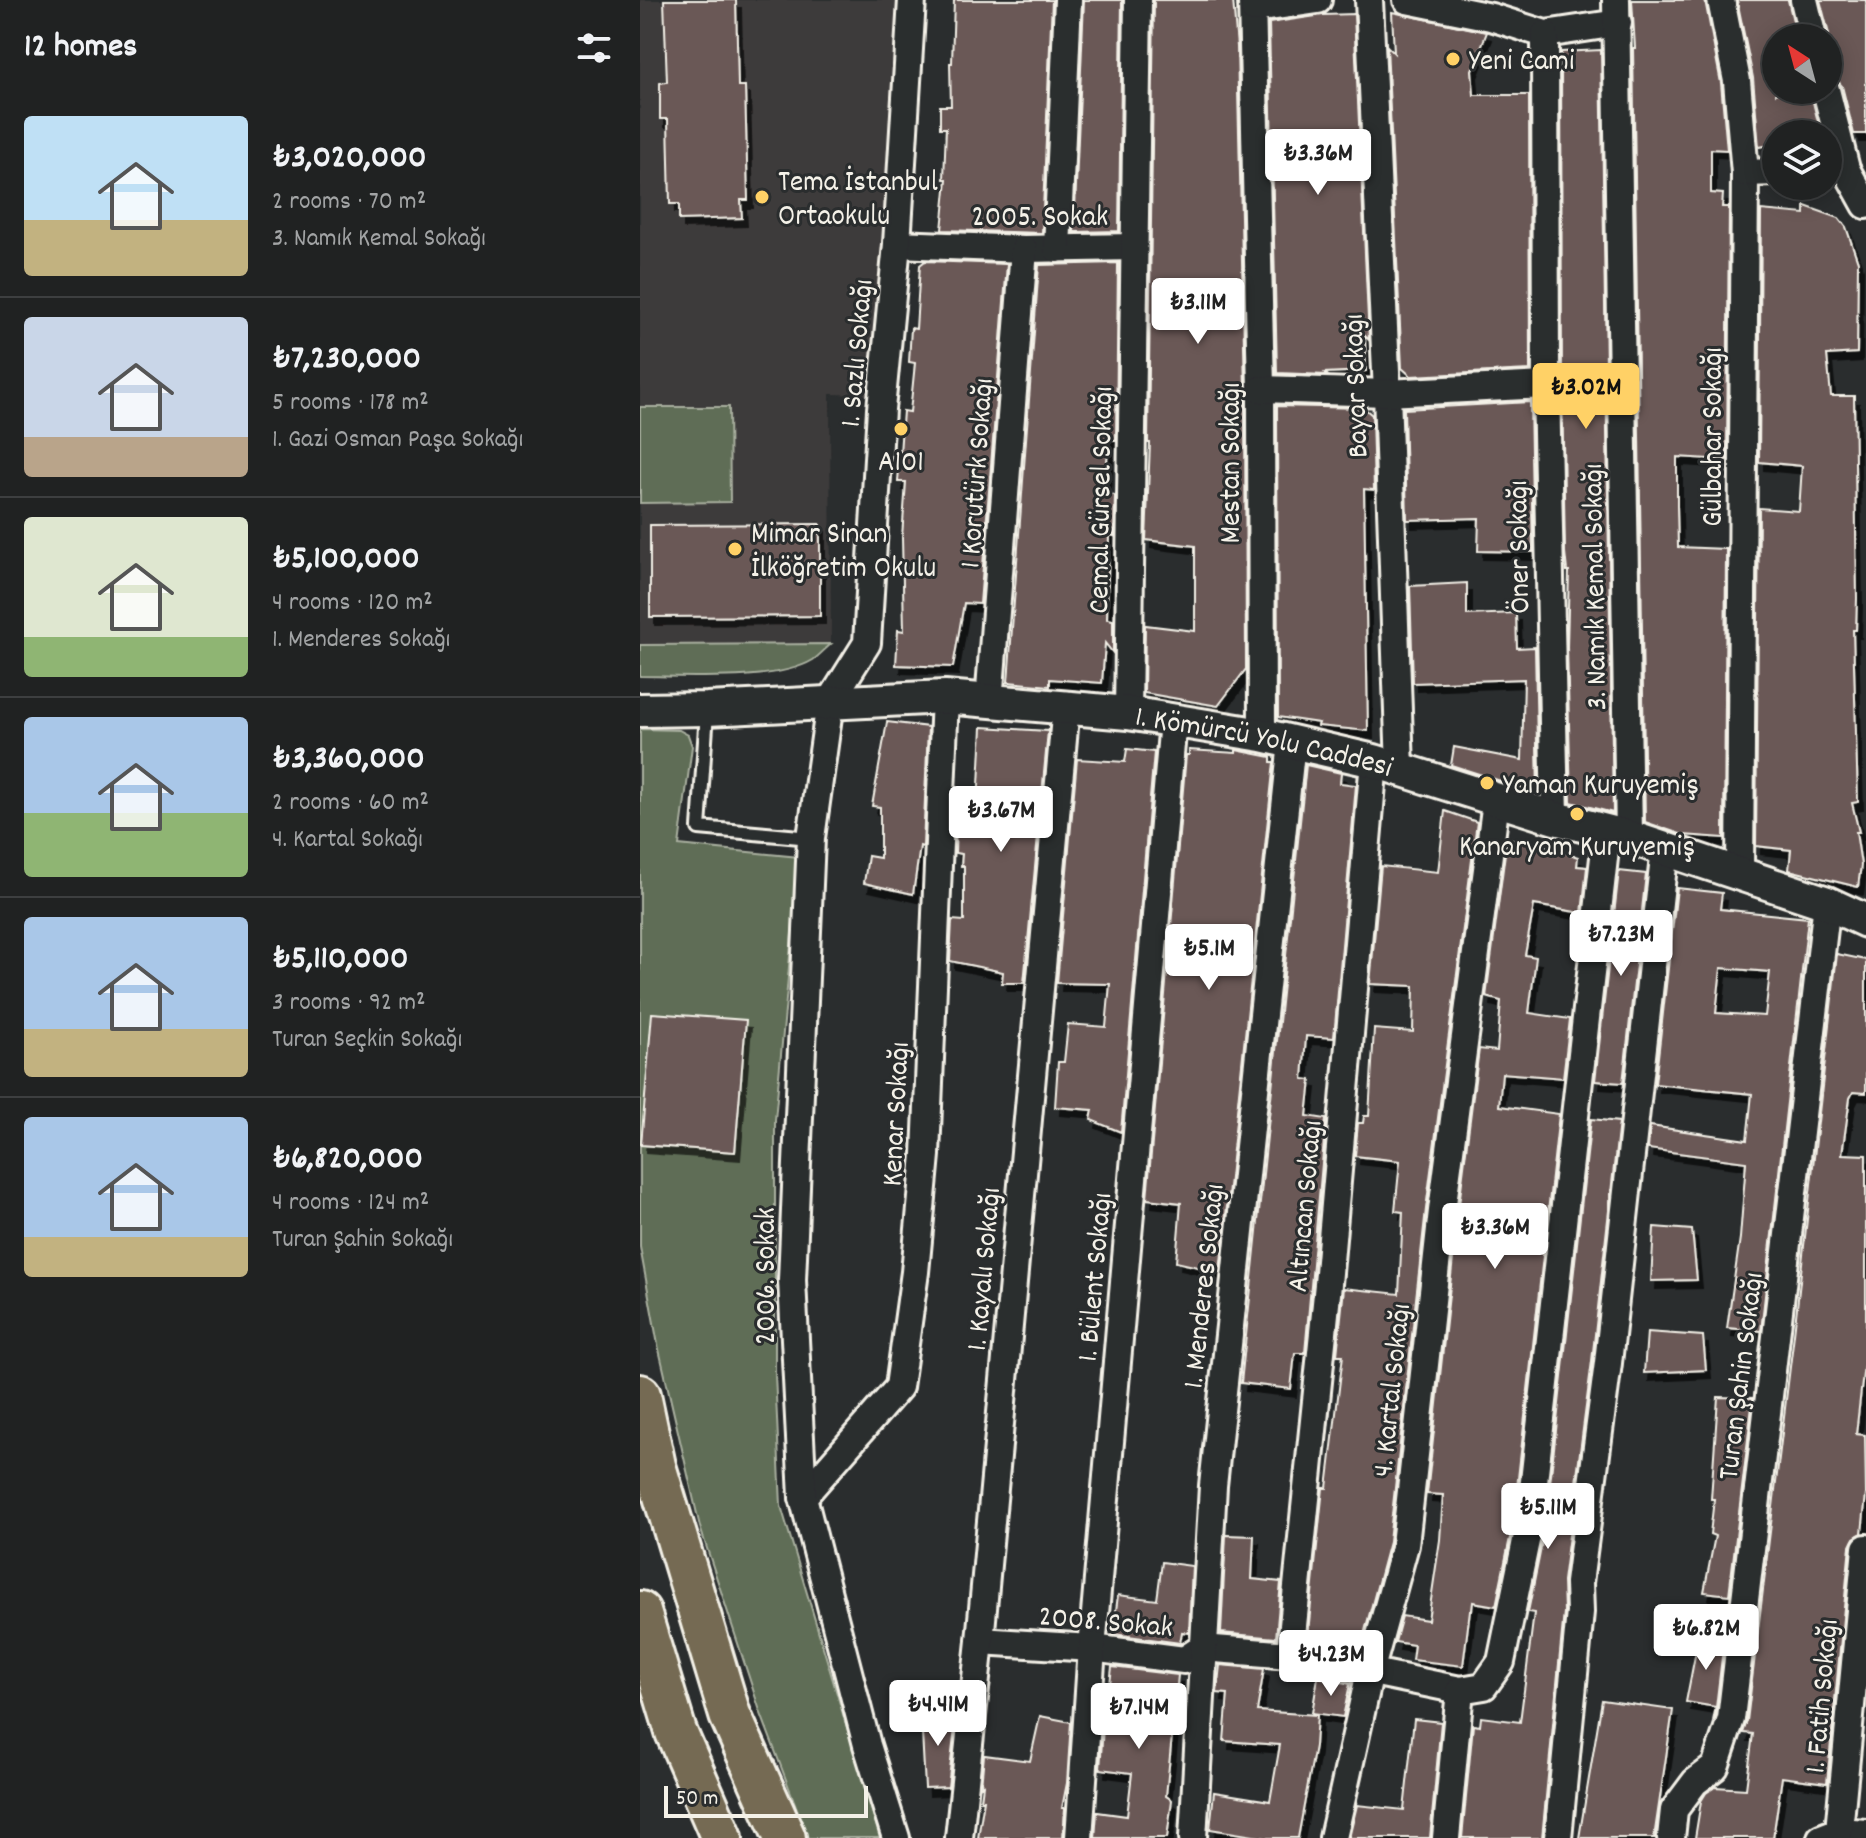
<!DOCTYPE html>
<html lang="en">
<head>
<meta charset="utf-8">
<style>
	:root { --surface:#202222; --page:#2d2f2f; --text:#f1f3f6; --muted:#a2a4a5; --line:#3d3f40; --accent:#ffd166 }
	body { margin:0; font-family:Dekko,sans-serif; background:var(--page); color:var(--text); height:100vh; display:flex; flex-direction:column; font-size:30px; white-space:nowrap }
	* { box-sizing:border-box; margin:0 }
	p { font-size:26px; color:var(--muted) }
	.icon { flex:none; width:44px; height:44px; fill:none; stroke:currentColor; stroke-width:2; stroke-linecap:round; stroke-linejoin:round }
	.map { position:relative; flex:1; overflow:hidden }
	.sheet { display:flex; flex-direction:column; background:var(--surface); width:640px }
	.sheet>* { flex:none }
	.needle { width:52px; rotate:324deg }
	.fabs { position:absolute; left:1122px; top:24px; display:grid; gap:16px }
	.fabs a { display:grid; place-items:center; width:80px; height:80px; border-radius:50%; background:var(--surface); box-shadow:0 4px 20px #0003,0 0 0 2px var(--line); font-size:40px }
	.scale { position:absolute; left:24px; bottom:20px; width:204px; box-sizing:border-box; padding-left:8px; border:4px solid #f4f1e8; border-top:0; font-size:22px; line-height:28px; white-space:nowrap; color:#f4f1e8; -webkit-text-stroke:6px #2a2d2e; paint-order:stroke }
	.price { position:absolute; translate:-50% -68px; padding:0 18px; border-radius:8px; background:#fff; color:#222; font-size:26px; line-height:52px; filter:drop-shadow(0 2px 4px #0008) }
	.price::after { content:''; position:absolute; left:50%; top:48px; width:24px; height:18px; margin-left:-12px; background:inherit; clip-path:polygon(0 0,100% 0,50% 100%) }
	.price.active { background:var(--accent); color:#111 }
	ul { padding:0; list-style:none }
	li { display:flex; align-items:center; gap:24px; height:200px; padding:0 24px }
	li+li { border-top:2px solid var(--line) }
	li span { display:grid; place-items:center; flex:none; width:224px; height:160px; border-radius:8px; color:#555 }
	li>.icon { margin-inline-start:auto }
	span .icon { width:96px; height:96px; fill:#fffc; stroke-width:1 }
	li b { font-size:34px }
	h2 { display:flex; justify-content:space-between; align-items:center; height:96px; padding:0 24px; font-size:34px }
	main { display:flex; flex:1; min-height:0 }
	.map>svg:first-child { display:block }
</style>
</head>
<body>
<main>
<section class="sheet">
<h2>12 homes<svg class="icon" aria-label="filters" viewBox="0 0 24 24"><path d="M4 7h16M4 17h16"/><circle cx="9" cy="7" r="2"/><circle cx="15" cy="17" r="2"/></svg></h2>
<ul>
<li><span style="background:linear-gradient(#bfe0f5 65%,#c2b280 0)"><svg class="icon" aria-label="home" viewBox="0 0 24 24"><path d="M3 11l9-7 9 7M6 9v11h12V9"/></svg></span><div><b>₺3,020,000</b><p>2 rooms · 70 m²</p><p>3. Namık Kemal Sokağı</p></div></li>
<li><span style="background:linear-gradient(#c9d6e8 75%,#b9a48a 0)"><svg class="icon" aria-label="home" viewBox="0 0 24 24"><path d="M3 11l9-7 9 7M6 9v11h12V9"/></svg></span><div><b>₺7,230,000</b><p>5 rooms · 178 m²</p><p>1. Gazi Osman Paşa Sokağı</p></div></li>
<li><span style="background:linear-gradient(#dfe7d0 75%,#8fb573 0)"><svg class="icon" aria-label="home" viewBox="0 0 24 24"><path d="M3 11l9-7 9 7M6 9v11h12V9"/></svg></span><div><b>₺5,100,000</b><p>4 rooms · 120 m²</p><p>1. Menderes Sokağı</p></div></li>
<li><span style="background:linear-gradient(#a9c7e8 60%,#8fb573 0)"><svg class="icon" aria-label="home" viewBox="0 0 24 24"><path d="M3 11l9-7 9 7M6 9v11h12V9"/></svg></span><div><b>₺3,360,000</b><p>2 rooms · 60 m²</p><p>4. Kartal Sokağı</p></div></li>
<li><span style="background:linear-gradient(#a9c7e8 70%,#c2b280 0)"><svg class="icon" aria-label="home" viewBox="0 0 24 24"><path d="M3 11l9-7 9 7M6 9v11h12V9"/></svg></span><div><b>₺5,110,000</b><p>3 rooms · 92 m²</p><p>Turan Seçkin Sokağı</p></div></li>
<li><span style="background:linear-gradient(#a9c7e8 75%,#c2b280 0)"><svg class="icon" aria-label="home" viewBox="0 0 24 24"><path d="M3 11l9-7 9 7M6 9v11h12V9"/></svg></span><div><b>₺6,820,000</b><p>4 rooms · 124 m²</p><p>Turan Şahin Sokağı</p></div></li>
</ul>
</section>
<div class="map">
<svg width="1226" height="1838" viewBox="0 0 1226 1838">
	<defs>
		<filter id="shadow"><feDropShadow dx="5" dy="8" stdDeviation="0" flood-color="#0009"/></filter>
	</defs>
	<rect width="100%" height="100%" fill="#2a2d2e"/>
	<filter id="ink" filterUnits="userSpaceOnUse"><feTurbulence type="fractalNoise" baseFrequency=".0125" numOctaves="2"/><feDisplacementMap in="SourceGraphic" scale="16" xChannelSelector="R" yChannelSelector="G"/><feConvolveMatrix kernelMatrix="1 2 1 2 8 2 1 2 1" color-interpolation-filters="sRGB"/></filter>
	<g filter="url(#ink)">
		<polygon fill="#3d3a3a" points="0,0 257,0 233,395 190,394 191,644 0,645"/>
		<g fill="#5e6d56" stroke="#a9af9f" stroke-width="2">
			<polygon points="0,407 89,407 90,502 0,503"/>
			<path d="M191,644C185,649 179,656 173,660C135,683 45,676 0,676V645Z"/>
			<polygon points="0,729 39,730 48,735 52,746 39,845 159,857 135,1120 135,1374 141,1506 240,1838 168,1838 120,1711 60,1527 18,1345 0,1247"/>
		</g>
		<g fill="#6a5857" stroke="#f4f1e8" stroke-width="2" fill-rule="evenodd" filter="url(#shadow)">
			<polygon points="24,0 96,0 98,86 105,86 108,200 101,200 102,218 39,220 39,204 30,204 28,119 20,119 20,83 27,82"/>
			<polygon points="314,0 412,0 402,233 302,230 307,179 304,179 306,128 300,128 300,106 311,106 310,63 312,63"/>
			<polygon points="444,0 482,0 479,231 434,232"/>
			<polygon points="514,0 593,0 597,47 605,389 606,669 578,706 504,693 505,625 555,631 555,546 506,540 510,443 508,443"/>
			<polygon points="992,0 1065,0 1081,83 1087,150 1071,149 1071,193 1083,194 1082,207 1089,207 1087,460 1037,457 1037,506 1038,547 1086,549 1084,838 1043,835 1005,822 993,48 995,48"/>
			<polygon points="1097,0 1148,0 1157,38 1136,38 1136,94 1150,90 1170,90 1181,134 1136,134 1136,144 1119,147 1113,78"/>
			<polygon points="1180,0 1226,0 1226,134 1214,134 1202,86 1194,77 1188,54 1189,34"/>
			<polygon points="752,12 847,32 832,70 834,95 889,95 890,370 771,376 762,368 747,46 754,53"/>
			<polygon points="714,14 729,340 725,336 726,371 685,373 687,375 637,373 629,23 683,15"/>
			<polygon points="961,50 973,813 931,802 927,647 929,571 927,571 925,552 922,385 921,52"/>
			<polygon points="1165,206 1199,218 1206,227 1218,262 1217,353 1187,355 1191,396 1214,396 1217,598 1216,630 1213,630 1218,802 1212,803 1219,832 1216,832 1221,865 1218,887 1149,870 1151,850 1116,846 1119,508 1159,511 1162,466 1119,462 1121,210 1165,214"/>
			<polygon points="285,261 367,264 340,604 324,603 313,667 256,665 258,630 264,631 262,537 266,482 258,482 263,411 270,412 275,363 269,362 271,328 276,329 280,265"/>
			<polygon points="478,263 476,440 469,440 464,493 475,495 474,536 469,535 467,619 473,620 473,653 465,643 462,683 410,679 410,686 368,682 399,265"/>
			<polygon points="890,402 893,552 838,551 839,518 767,520 764,409"/>
			<polygon points="637,406 724,408 732,415 734,490 724,489 728,731 678,726 679,723 638,717"/>
			<polygon points="180,524 180,616 10,617 10,525"/>
			<polygon points="827,583 827,615 876,613 877,648 895,647 898,793 811,765 814,747 882,760 884,679 773,683 770,586"/>
			<polygon points="247,722 288,727 283,847 280,846 273,894 224,883 228,856 240,858 240,807 232,806"/>
			<polygon points="342,727 408,731 384,983 362,983 363,972 310,961 312,920 324,921 324,866 321,866 322,854 315,853 316,822 337,824"/>
			<polygon points="487,749 514,752 481,1132 451,1120 453,1110 415,1107 418,1062 424,1062 428,1024 466,1027 470,984 417,983 437,759 485,762"/>
			<polygon points="549,750 596,753 596,750 631,757 631,762 634,762 580,1272 536,1262 541,1203 507,1199 546,755 549,755"/>
			<polygon points="666,765 701,773 700,783 716,785 694,1038 666,1036 663,1079 671,1080 667,1116 686,1119 665,1353 655,1353 651,1389 601,1383"/>
			<polygon points="805,811 837,822 786,1209 749,1542 719,1653 667,1642 683,1488 687,1488 703,1355 697,1355 704,1288 759,1294 763,1212 755,1211 760,1161 715,1156 718,1123 723,1123 724,1116 729,1116 734,1029 773,1032 774,986 730,984 741,866 798,872"/>
			<polygon points="867,838 908,847 938,857 937,866 947,867 942,913 894,905 885,955 896,957 889,1013 930,1019 923,1078 862,1073 859,1106 919,1114 873,1523 856,1606 833,1602 832,1610 830,1610 823,1666 772,1660 774,1645 755,1642 762,1616 788,1620 800,1540 803,1495 787,1494 818,1213 839,1049 857,1051 861,1001 846,997"/>
			<polygon points="979,871 1006,874 983,1083 955,1081"/>
			<path d="M1037,888L1082,893L1080,909L1168,918L1121,1331L1087,1328L1100,1238L1106,1162L1008,1149L1010,1126L1107,1140L1112,1094L1015,1084ZM1081,968L1130,972L1125,1016L1076,1013Z"/>
			<polygon points="1197,954 1226,960 1226,1093 1213,1092 1210,1098 1202,1154 1226,1155 1226,1347 1216,1434 1225,1435 1226,1494 1222,1533 1214,1538 1210,1546 1187,1783 1142,1777 1133,1838 1055,1838 1061,1801 1066,1793 1075,1787 1106,1789 1113,1734 1103,1733 1107,1721 1154,1334"/>
			<polygon points="12,1013 106,1020 95,1152 1,1145"/>
			<polygon points="951,1119 979,1122 952,1361 923,1581 924,1612 902,1838 822,1838 833,1725 840,1726 841,1717 880,1722 894,1613 888,1612 905,1528"/>
			<polygon points="1014,1227 1052,1230 1057,1280 1011,1281"/>
			<polygon points="1007,1332 1063,1336 1066,1370 1004,1373"/>
			<polygon points="1078,1397 1113,1398 1089,1595 1064,1592 1075,1536 1070,1534 1074,1499 1071,1499"/>
			<polygon points="586,1535 614,1536 612,1579 641,1582 636,1638 581,1633"/>
			<polygon points="522,1562 552,1566 549,1633 542,1632 540,1643 473,1634 478,1595 517,1600"/>
			<polygon points="1059,1635 1084,1640 1075,1716 1073,1721 1076,1707 1046,1702"/>
			<polygon points="580,1665 624,1669 617,1711 677,1715 675,1746 658,1838 626,1838 570,1829 574,1792 630,1801 640,1745 584,1741 588,1694 577,1693"/>
			<polygon points="472,1667 538,1675 526,1796 532,1800 527,1838 455,1838 457,1812 487,1816 492,1773 460,1769 463,1728 465,1728"/>
			<polygon points="678,1677 710,1684 703,1717 672,1713"/>
			<polygon points="962,1700 1033,1710 1014,1838 939,1838"/>
			<polygon points="314,1712 315,1728 308,1787 285,1788 281,1714"/>
			<polygon points="400,1716 431,1722 427,1783 422,1808 425,1808 423,1838 338,1838 344,1800 341,1800 343,1785 341,1786 344,1755 390,1761"/>
			<polygon points="774,1719 801,1722 790,1838 709,1838 717,1805 764,1810"/>
		</g>
		<g fill="none" stroke-linecap="round" stroke-linejoin="round">
			<defs>
				<polyline id="service" points="67,712 59,828 171,838"/>
				<g id="minor">
					<polyline points="612,0 621,389 622,735"/>
					<polyline points="729,0 747,393 760,769"/>
					<polyline points="767,0 851,17 905,34 978,23"/>
					<polyline points="976,0 989,837"/>
					<polyline points="1081,0 1097,81 1105,173 1100,876"/>
					<polyline points="1164,0 1173,38"/>
					<polyline points="614,9 678,0"/>
					<polyline points="905,34 906,385 915,818"/>
					<polyline points="1186,90 1206,169 1226,205"/>
					<polyline points="1105,173 1136,172"/>
					<polyline points="257,244 384,249 494,247"/>
					<polyline points="417,249 428,0"/>
					<polyline points="621,389 747,393 906,385"/>
					<polyline points="349,702 384,249"/>
					<polyline points="488,713 498,0"/>
					<polyline points="163,1497 259,1387 275,1272 286,1155 305,697"/>
					<polyline points="340,1641 452,1648 544,1660 562,1648 650,1655 820,1690"/>
					<polyline points="650,1655 688,1284 734,761"/>
					<polyline points="1199,1831 1226,1833"/>
					<polyline points="256,1838 227,1745 163,1497 152,1280 171,838 190,702 227,643 241,409 257,244 272,0"/>
					<polyline points="319,1838 340,1641 426,706"/>
					<polyline points="439,1838 452,1648 533,721"/>
					<polyline points="553,1838 573,1486 652,742"/>
					<polyline points="693,1838 730,1672 765,1545 802,1211 856,801"/>
					<polyline points="806,1838 820,1690 844,1686 861,1662 889,1526 967,831"/>
					<polyline points="918,1838 940,1612 939,1583 968,1363 1025,848"/>
					<polyline points="1031,1838 1034,1810 1055,1782 1075,1767 1091,1719 1187,903"/>
					<polyline points="1181,1838 1199,1831 1226,1548"/>
				</g>
				<g id="tertiary">
					<path id="s1" d="M0,710L67,709L305,697L488,713L622,735L734,761L915,818L989,837L1187,903L1226,921"/>
				</g>
				<g id="primary">
					<polyline points="0,1395 15,1466 90,1715 145,1838"/>
					<polyline points="0,1612 36,1732 82,1838"/>
				</g>
			</defs>
			<use href="#service" stroke="#f4f1e8" stroke-width="18"/>
			<use href="#minor" stroke="#f4f1e8" stroke-width="32"/>
			<use href="#tertiary" stroke="#f4f1e8" stroke-width="38"/>
			<use href="#primary" stroke="#f4f1e8" stroke-width="46"/>
			<use href="#service" stroke="#2a2d2e" stroke-width="12"/>
			<use href="#minor" stroke="#2a2d2e" stroke-width="26"/>
			<use href="#tertiary" stroke="#2a2d2e" stroke-width="32"/>
			<use href="#primary" stroke="#746b52" stroke-width="40"/>
		</g>
	</g>
	<g fill="#ffd166" stroke="#2a2d2e" stroke-width="3">
		<circle cx="813" cy="59" r="8"/>
		<circle cx="122" cy="197" r="8"/>
		<circle cx="261" cy="429" r="8"/>
		<circle cx="95" cy="549" r="8"/>
		<circle cx="847" cy="783" r="8"/>
		<circle cx="937" cy="814" r="8"/>
	</g>
	<g text-anchor="middle" stroke-width="6" stroke-linejoin="round" paint-order="stroke">
		<g font-size="30" fill="#f4f1e8" stroke="#2a2d2e" text-anchor="start">
			<text x="829" y="69">Yeni Cami</text>
			<text x="138" y="190">Tema İstanbul<tspan x="138" dy="34">Ortaokulu</tspan></text>
			<text x="261" y="470" text-anchor="middle">A101</text>
			<text x="111" y="542">Mimar Sinan<tspan x="111" dy="34">İlköğretim Okulu</tspan></text>
			<text x="863" y="793">Yaman Kuruyemiş</text>
			<text x="937" y="855" text-anchor="middle">Kanaryam Kuruyemiş</text>
		</g>
		<g font-size="30" fill="#f4f1e8" stroke="#2a2d2e">
			<text x="400" y="225">2005. Sokak</text>
			<text transform="translate(215 353) rotate(-85)" y="10">1. Sazlı Sokağı</text>
			<text transform="translate(714 386) rotate(-92)" y="10">Bayar Sokağı</text>
			<text transform="translate(1071 437) rotate(-90)" y="10">Gülbahar Sokağı</text>
			<text transform="translate(589 463) rotate(-90)" y="10">Mestan Sokağı</text>
			<text transform="translate(335 473) rotate(-86)" y="10">1 Korutürk Sokağı</text>
			<text transform="translate(459 500) rotate(-89)" y="10">Cemal Gürsel Sokağı</text>
			<text transform="translate(877 547) rotate(-91)" y="10">Öner Sokağı</text>
			<text transform="translate(953 587) rotate(-91)" y="10">3. Namık Kemal Sokağı</text>
			<text dy="10" stroke="none"><textPath href="#s1" startOffset="628">1. Kömürcü Yolu Caddesi</textPath></text>
			<text transform="translate(254 1114) rotate(-87)" y="10">Kenar Sokağı</text>
			<text transform="translate(663 1206) rotate(-85)" y="10">Altıncan Sokağı</text>
			<text transform="translate(342 1269) rotate(-85)" y="10">1. Kayalı Sokağı</text>
			<text transform="translate(124 1276) rotate(-90)" y="10">2006. Sokak</text>
			<text transform="translate(453 1277) rotate(-85)" y="10">1. Bülent Sokağı</text>
			<text transform="translate(562 1286) rotate(-84)" y="10">1. Menderes Sokağı</text>
			<text transform="translate(1099 1376) rotate(-83)" y="10">Turan Şahin Sokağı</text>
			<text transform="translate(750 1390) rotate(-84)" y="10">4. Kartal Sokağı</text>
			<text transform="translate(466 1620) rotate(5)" y="10">2008. Sokak</text>
			<text transform="translate(1180 1696) rotate(-85)" y="10">1. Fatih Sokağı</text>
		</g>
	</g>
</svg>
<div class="fabs">
<a><svg class="needle" viewBox="-14 -14 28 28"><path d="M0-13l5 13h-10z" fill="#e53935"/><path d="M0 13l5-13h-10z" fill="#a2a4a5"/></svg></a>
<a><svg class="icon" aria-label="layers" viewBox="0 0 24 24"><path d="M12 4l9 5-9 5-9-5zM3 14l9 5 9-5"/></svg></a>
</div>
<div class="scale">50 m</div>
<b class="price" style="left:678px;top:197px">₺3.36M</b>
<b class="price" style="left:558px;top:346px">₺3.11M</b>
<b class="price active" style="left:946px;top:431px">₺3.02M</b>
<b class="price" style="left:361px;top:854px">₺3.67M</b>
<b class="price" style="left:981px;top:978px">₺7.23M</b>
<b class="price" style="left:569px;top:992px">₺5.1M</b>
<b class="price" style="left:855px;top:1271px">₺3.36M</b>
<b class="price" style="left:908px;top:1551px">₺5.11M</b>
<b class="price" style="left:1066px;top:1672px">₺6.82M</b>
<b class="price" style="left:691px;top:1698px">₺4.23M</b>
<b class="price" style="left:298px;top:1748px">₺4.41M</b>
<b class="price" style="left:499px;top:1751px">₺7.14M</b>
</div>
</main>
</body>
</html>
